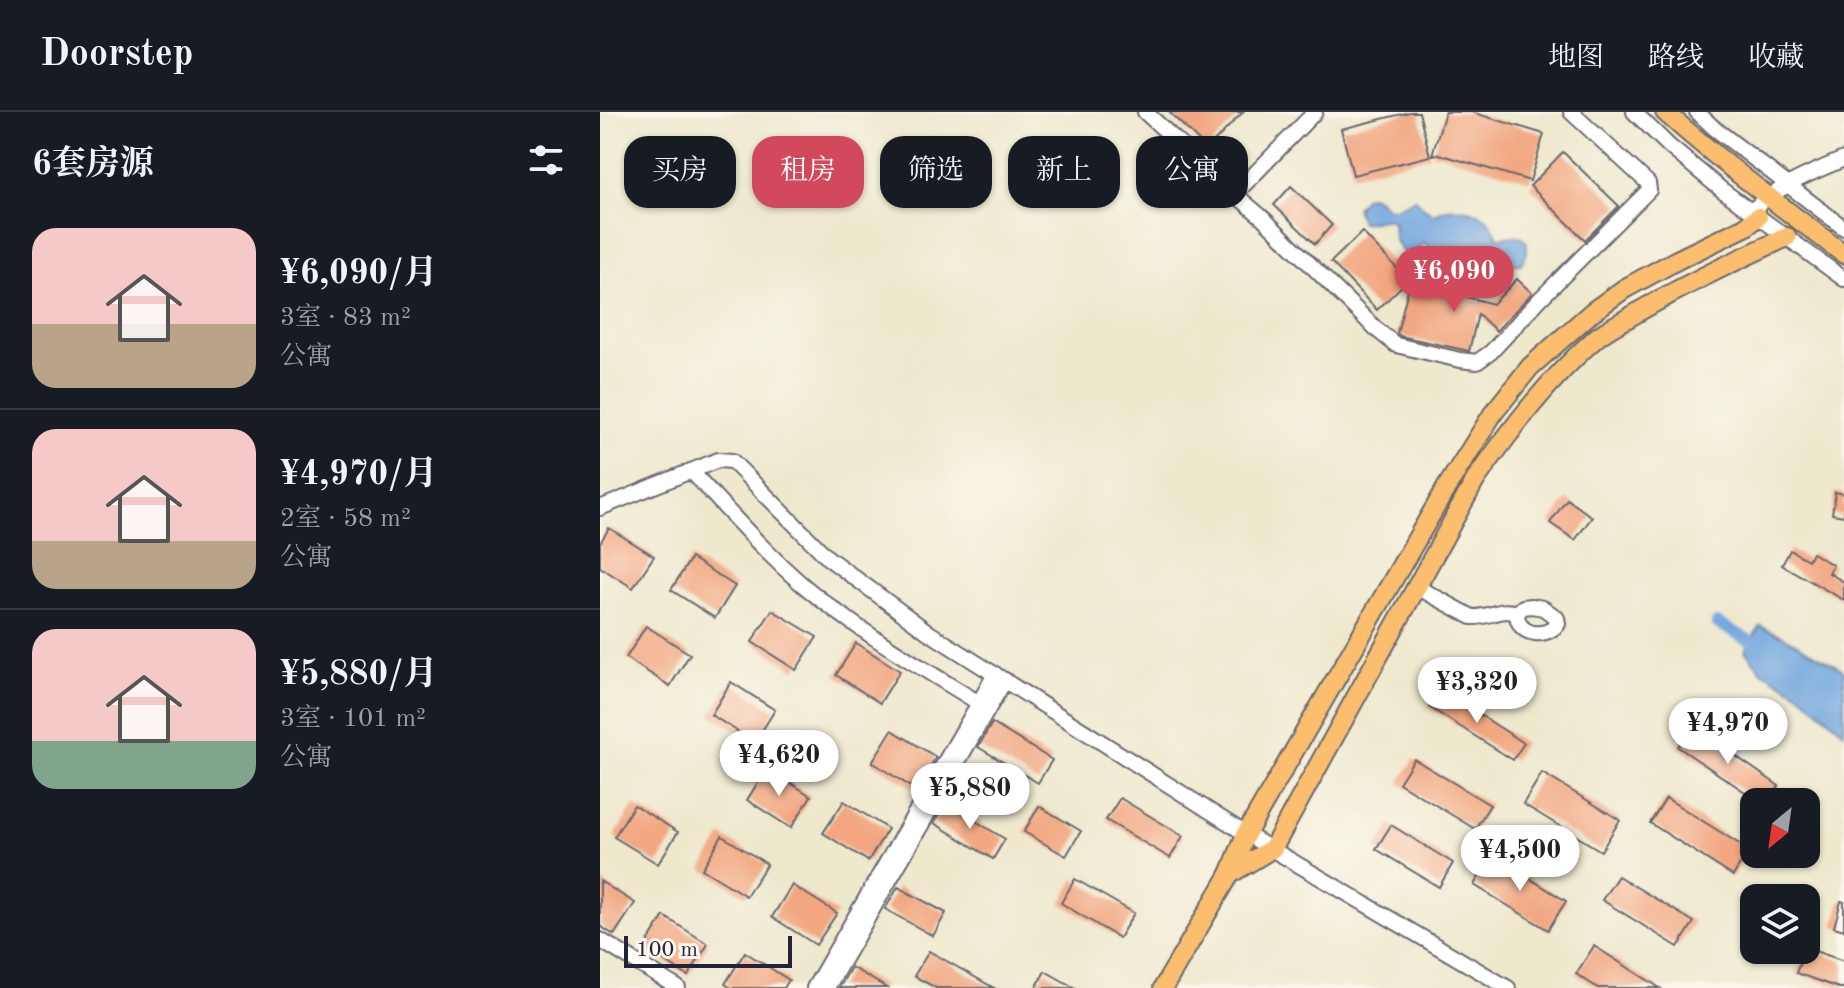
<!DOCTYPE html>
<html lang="zh">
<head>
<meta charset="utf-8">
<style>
	:root { --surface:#171b24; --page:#242831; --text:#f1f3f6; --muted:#9ea1a6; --line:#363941; --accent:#d1495b }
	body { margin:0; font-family:"Old Standard TT","Noto Serif SC",serif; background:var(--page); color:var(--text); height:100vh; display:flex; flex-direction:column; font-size:30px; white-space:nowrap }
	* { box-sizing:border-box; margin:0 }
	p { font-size:26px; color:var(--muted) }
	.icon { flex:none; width:44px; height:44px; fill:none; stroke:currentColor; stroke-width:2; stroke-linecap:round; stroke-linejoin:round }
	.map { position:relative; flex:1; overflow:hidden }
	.side { display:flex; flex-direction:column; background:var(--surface); width:600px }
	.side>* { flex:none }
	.guide { position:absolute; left:24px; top:24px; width:760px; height:72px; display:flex; gap:16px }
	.needle { width:52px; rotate:209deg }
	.buttons { position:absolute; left:1140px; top:676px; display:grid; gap:16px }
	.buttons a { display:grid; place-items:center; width:80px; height:80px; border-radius:16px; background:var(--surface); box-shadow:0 2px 6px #0004; font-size:40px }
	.scale { position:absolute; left:24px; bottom:20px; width:168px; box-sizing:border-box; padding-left:8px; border:4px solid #22223b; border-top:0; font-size:22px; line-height:28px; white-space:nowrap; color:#22223b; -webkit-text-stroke:6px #fbf7ec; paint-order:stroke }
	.price { position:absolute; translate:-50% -68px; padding:0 18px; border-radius:28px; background:#fff; color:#222; font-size:26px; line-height:52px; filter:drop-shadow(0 2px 4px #0008) }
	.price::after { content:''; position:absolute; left:50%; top:48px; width:24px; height:18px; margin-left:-12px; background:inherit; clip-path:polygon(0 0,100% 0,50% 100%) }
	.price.selected { background:var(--accent); color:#fff }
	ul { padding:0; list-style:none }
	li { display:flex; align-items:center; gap:24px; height:200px; padding:0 32px }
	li+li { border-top:2px solid var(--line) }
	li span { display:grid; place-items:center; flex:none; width:224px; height:160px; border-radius:24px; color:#555 }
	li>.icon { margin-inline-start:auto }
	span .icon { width:96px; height:96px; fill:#fffc; stroke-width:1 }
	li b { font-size:34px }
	h2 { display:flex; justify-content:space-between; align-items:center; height:96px; padding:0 32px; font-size:34px }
	.chip { padding:0 28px; border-radius:24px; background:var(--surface); box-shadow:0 2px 6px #0004; font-size:28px; line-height:72px }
	.chip.selected { background:var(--accent); color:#fff }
	header { display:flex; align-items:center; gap:48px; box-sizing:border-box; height:112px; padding:0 40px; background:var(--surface); border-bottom:2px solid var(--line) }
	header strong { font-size:38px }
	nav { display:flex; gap:44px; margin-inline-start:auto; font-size:28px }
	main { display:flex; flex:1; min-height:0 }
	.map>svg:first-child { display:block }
</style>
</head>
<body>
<header>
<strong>Doorstep</strong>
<nav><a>地图</a><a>路线</a><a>收藏</a></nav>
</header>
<main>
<section class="side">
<h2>6套房源<svg class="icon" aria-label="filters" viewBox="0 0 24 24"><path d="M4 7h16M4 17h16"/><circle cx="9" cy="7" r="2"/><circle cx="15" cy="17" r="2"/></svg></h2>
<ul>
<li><span style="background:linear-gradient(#f6c9c9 60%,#b9a48a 0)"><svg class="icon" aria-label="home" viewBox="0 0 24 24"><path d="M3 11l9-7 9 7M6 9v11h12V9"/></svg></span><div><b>¥6,090/月</b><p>3室 · 83 m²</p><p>公寓</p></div></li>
<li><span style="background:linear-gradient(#f6c9c9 70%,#b9a48a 0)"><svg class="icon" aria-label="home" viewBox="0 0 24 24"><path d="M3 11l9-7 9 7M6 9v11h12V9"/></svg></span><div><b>¥4,970/月</b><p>2室 · 58 m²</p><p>公寓</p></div></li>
<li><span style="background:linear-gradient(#f6c9c9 70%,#7fa58c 0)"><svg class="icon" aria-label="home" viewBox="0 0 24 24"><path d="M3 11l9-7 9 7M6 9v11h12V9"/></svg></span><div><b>¥5,880/月</b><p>3室 · 101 m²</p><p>公寓</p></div></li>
</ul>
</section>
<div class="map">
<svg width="1244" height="876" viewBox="0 0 1244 876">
	<rect width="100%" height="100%" fill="#fbf7ec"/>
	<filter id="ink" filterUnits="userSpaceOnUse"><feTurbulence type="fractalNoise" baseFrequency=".0125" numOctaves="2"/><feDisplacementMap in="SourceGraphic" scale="16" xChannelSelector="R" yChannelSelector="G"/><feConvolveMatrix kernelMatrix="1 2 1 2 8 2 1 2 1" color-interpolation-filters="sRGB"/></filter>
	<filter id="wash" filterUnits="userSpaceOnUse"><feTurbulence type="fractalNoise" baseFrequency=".006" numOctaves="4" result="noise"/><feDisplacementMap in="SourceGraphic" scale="32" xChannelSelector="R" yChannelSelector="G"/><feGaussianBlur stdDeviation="1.8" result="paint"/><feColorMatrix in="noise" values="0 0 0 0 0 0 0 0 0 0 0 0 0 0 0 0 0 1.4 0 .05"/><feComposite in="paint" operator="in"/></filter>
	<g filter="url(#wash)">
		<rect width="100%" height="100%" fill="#eee8cd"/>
		<g fill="#71a6de" stroke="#4a648c" stroke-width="2">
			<path d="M771,84L778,87L787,96H795L814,87L817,88L824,96L834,102C848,93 875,96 887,107C891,111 895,120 898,125L920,124L927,131V141L921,152C908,153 900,154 891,145L880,150L867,149L834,140L824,130L817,143H805L794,128L793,109C778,103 775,112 761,110L756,96L765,85Z"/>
			<polygon points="1160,514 1183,524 1244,558 1244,620 1200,582 1162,559 1145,539"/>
		</g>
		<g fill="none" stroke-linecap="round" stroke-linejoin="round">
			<polyline stroke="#71a6de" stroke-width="12" points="1117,511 1164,536"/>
		</g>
		<g id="blocks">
			<g fill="#f2a781">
				<polygon points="569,0 643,0 607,37"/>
				<polygon points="810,0 819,0 830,44 753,63 741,17"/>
				<polygon points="845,0 871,0 944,22 930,69 839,42 832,43"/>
				<polygon points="963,40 1019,94 985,128 930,74"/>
				<polygon points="691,74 732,113 715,132 674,93"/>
				<polygon points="762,120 808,168 777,198 731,150"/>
				<polygon points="917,167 932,181 896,219 878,202 869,239 800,224 797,221 810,170 893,192"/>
				<polygon points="1235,380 1244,382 1244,404 1232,402"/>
				<polygon points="967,387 992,405 975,428 950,411"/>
				<polygon points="9,416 54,444 33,476 0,455 0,431"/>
				<polygon points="1190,438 1208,448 1212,441 1233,453 1229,461 1244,470 1244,488 1182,453"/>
				<polygon points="91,446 135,474 115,506 71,478"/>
				<polygon points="172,498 217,525 196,558 152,530"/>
				<polygon points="46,514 90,542 70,574 26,546"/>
				<polygon points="256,531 300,559 280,591 236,563"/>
				<polygon points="131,570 175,598 155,630 111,603"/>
				<polygon points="841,578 924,631 913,648 829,595"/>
				<polygon points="392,611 452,648 438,671 378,635"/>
				<polygon points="1092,614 1179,674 1168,690 1160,690 1078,635"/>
				<polygon points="292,618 336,645 316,678 272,650"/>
				<polygon points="814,647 890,693 875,717 799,671"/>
				<polygon points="167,656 211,684 191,716 147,688"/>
				<polygon points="942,661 1020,708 1001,739 923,692"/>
				<polygon points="520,686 583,724 570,746 506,708"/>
				<polygon points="1066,686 1149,738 1133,764 1050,711"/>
				<polygon points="244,689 288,717 268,749 223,721"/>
				<polygon points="346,691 405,727 393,747 334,711"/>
				<polygon points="34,693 78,720 58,752 14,725"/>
				<polygon points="439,694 481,719 466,744 424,720"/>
				<polygon points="791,713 853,751 839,775 776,737"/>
				<polygon points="122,724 167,752 146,784 102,757"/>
				<polygon points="892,743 966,789 948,818 874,773"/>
				<polygon points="1018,764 1094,810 1078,835 1002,788"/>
				<polygon points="475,767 534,801 519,826 461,791"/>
				<polygon points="0,769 35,791 14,823 0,814"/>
				<polygon points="192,773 237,801 216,833 172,805"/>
				<polygon points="298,775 346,801 333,824 285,797"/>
				<polygon points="1241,789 1244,790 1244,818 1234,815"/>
				<polygon points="64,804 108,832 88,864 44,836"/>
				<polygon points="994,834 1060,876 998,876 976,862"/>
				<polygon points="1206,836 1244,849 1244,876 1239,876 1196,861"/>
				<polygon points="329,839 394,876 336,876 314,864"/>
				<polygon points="145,840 189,868 184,876 131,876 125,872"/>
				<polygon points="251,855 287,876 239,876"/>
				<polygon points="445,859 475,876 436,876"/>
			</g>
		</g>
	</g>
	<g filter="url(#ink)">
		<use href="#blocks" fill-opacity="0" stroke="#69676e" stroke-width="2"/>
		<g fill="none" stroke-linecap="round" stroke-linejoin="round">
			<defs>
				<g id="minor">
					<polyline points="545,0 630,78 663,106 776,217 796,233 860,248 877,250 891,240 940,187 1049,78 1048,71 971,0"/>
					<polyline points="1034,0 1070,35 1122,78 1244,167"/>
					<polyline points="1097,0 1114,16 1244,116"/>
					<polyline points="635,82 715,0"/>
					<path d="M1151,99C1181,73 1208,62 1244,47"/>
					<path d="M91,359C128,398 163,439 204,474C258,519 319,554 379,591L395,562"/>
					<polyline points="0,396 118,348 132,349 228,446 328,520 646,722 908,876"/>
					<path d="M817,475L872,505C890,506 900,495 917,501"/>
					<path d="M932,494L943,496L957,506L958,512C945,527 917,524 917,501L923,495Z"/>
					<polyline points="0,828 78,876"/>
					<polyline points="214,876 379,591"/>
					<polyline points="227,876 405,568"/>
				</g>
				<g id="major">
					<path d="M1065,0C1122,51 1183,96 1244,142"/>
					<path d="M1158,105L1145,115L1077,148L1024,177L992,200L930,255L894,300L848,373L646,722L630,762L673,736L876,367C912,316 949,267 996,226C1008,216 1024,209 1038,200C1086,172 1136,148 1187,125"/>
					<polyline points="563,876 630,762"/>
				</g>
			</defs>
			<use href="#minor" stroke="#69676e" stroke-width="18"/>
			<use href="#major" stroke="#69676e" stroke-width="22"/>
			<use href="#minor" stroke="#fff" stroke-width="14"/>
			<use href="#major" stroke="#fbbe6e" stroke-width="18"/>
		</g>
	</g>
</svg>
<div class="buttons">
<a><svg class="needle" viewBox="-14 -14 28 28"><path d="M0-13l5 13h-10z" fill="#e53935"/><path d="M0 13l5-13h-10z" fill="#9ea1a6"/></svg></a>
<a><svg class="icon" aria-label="layers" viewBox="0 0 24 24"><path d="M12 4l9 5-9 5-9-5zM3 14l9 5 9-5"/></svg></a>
</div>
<div class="scale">100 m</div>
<b class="price selected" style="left:854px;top:202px">¥6,090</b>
<b class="price" style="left:877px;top:613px">¥3,320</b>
<b class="price" style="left:1128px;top:654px">¥4,970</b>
<b class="price" style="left:179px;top:686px">¥4,620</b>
<b class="price" style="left:370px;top:719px">¥5,880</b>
<b class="price" style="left:920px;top:781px">¥4,500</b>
<div class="guide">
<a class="chip">买房</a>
<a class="chip selected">租房</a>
<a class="chip">筛选</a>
<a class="chip">新上</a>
<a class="chip">公寓</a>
</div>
</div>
</main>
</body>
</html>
